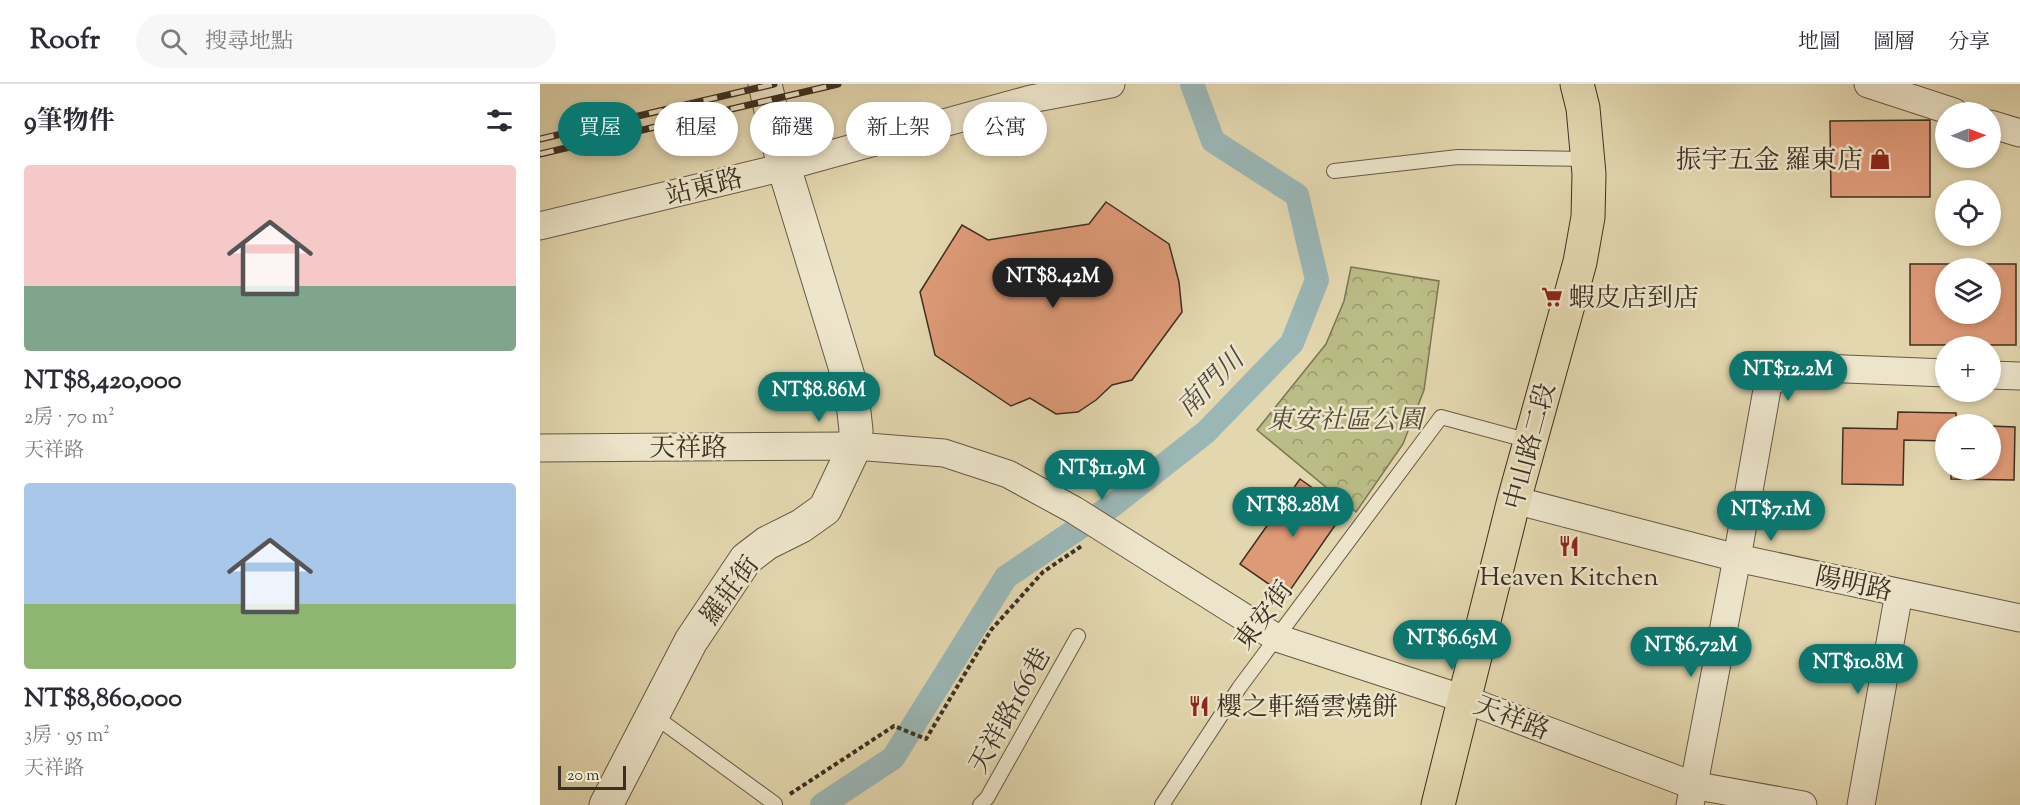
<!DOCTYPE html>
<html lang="zh-TW">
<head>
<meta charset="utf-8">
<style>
	:root { --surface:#fff; --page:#f7f7f7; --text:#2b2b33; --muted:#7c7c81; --line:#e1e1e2; --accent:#0f766e }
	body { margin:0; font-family:"Sorts Mill Goudy","Noto Serif TC",serif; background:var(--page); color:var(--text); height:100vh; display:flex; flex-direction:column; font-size:22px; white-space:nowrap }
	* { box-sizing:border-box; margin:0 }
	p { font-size:20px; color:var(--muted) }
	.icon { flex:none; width:33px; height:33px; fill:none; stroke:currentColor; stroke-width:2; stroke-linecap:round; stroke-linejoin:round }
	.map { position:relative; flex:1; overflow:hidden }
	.side { display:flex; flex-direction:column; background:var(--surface); width:540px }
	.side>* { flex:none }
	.banner { position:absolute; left:18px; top:18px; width:570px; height:54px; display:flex; gap:12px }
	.needle { width:39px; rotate:89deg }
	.fabs { position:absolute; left:1395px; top:18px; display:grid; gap:12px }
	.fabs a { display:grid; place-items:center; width:66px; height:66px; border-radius:50%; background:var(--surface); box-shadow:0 3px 9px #0003; font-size:30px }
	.scale { position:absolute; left:18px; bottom:15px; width:68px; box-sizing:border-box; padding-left:6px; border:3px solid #3c3021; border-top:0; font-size:16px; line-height:21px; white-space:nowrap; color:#3c3021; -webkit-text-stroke:4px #ede5cb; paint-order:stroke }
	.price { position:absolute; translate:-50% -51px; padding:0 14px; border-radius:21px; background:var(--accent); color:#fff; font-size:20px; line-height:39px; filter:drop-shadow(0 2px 3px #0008) }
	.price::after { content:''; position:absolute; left:50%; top:36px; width:18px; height:14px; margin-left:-9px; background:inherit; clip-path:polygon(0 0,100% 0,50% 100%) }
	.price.current { background:#222; color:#fff }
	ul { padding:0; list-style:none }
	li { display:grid; align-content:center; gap:12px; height:318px; padding:0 24px }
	li span { display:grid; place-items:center; height:186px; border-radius:6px; color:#555 }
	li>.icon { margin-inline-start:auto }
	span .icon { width:108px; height:108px; fill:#fffc; stroke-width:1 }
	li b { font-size:26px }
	h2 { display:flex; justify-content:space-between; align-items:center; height:72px; padding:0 24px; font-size:26px }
	.tag { padding:0 21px; border-radius:27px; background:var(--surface); box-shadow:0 3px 9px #0003; font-size:21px; line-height:54px }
	.tag.current { background:var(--accent); color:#fff }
	header { display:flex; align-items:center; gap:36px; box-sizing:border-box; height:84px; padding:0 30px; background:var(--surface); border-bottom:2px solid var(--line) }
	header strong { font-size:28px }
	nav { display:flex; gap:33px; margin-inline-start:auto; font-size:21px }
	.search { width:420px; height:54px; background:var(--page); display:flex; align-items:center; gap:15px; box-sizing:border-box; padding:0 21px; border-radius:33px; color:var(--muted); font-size:22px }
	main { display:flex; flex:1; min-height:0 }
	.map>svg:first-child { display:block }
</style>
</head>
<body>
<header>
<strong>Roofr</strong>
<div class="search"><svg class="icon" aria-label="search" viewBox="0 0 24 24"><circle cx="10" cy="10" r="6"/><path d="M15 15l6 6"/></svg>搜尋地點</div>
<nav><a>地圖</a><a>圖層</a><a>分享</a></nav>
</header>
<main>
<section class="side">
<h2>9筆物件<svg class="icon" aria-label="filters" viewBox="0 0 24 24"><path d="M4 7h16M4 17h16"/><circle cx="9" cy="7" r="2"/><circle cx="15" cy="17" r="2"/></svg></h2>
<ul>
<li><span style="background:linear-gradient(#f6c9c9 65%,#7fa58c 0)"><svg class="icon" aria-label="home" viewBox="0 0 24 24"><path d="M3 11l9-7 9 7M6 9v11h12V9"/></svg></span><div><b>NT$8,420,000</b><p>2房 · 70 m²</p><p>天祥路</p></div></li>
<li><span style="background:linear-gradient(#a9c7e8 65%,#8fb573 0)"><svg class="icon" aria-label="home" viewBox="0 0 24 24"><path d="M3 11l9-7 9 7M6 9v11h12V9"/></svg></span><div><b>NT$8,860,000</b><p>3房 · 95 m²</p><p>天祥路</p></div></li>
</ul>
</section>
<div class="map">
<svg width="1480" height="721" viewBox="0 0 1480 721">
	<defs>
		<pattern id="park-crowns" width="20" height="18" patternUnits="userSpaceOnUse" patternTransform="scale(1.5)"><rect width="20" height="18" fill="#bbbc86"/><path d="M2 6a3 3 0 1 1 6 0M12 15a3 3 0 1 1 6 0" fill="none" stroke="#99996d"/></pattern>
	</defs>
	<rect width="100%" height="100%" fill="#e3d7af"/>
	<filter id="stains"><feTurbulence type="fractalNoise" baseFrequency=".00333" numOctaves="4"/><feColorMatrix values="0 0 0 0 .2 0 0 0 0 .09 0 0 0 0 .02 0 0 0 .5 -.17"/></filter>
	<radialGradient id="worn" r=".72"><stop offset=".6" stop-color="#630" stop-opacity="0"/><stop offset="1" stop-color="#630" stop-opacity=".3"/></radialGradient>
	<polygon fill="url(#park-crowns)" stroke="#7c7654" stroke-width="1.5" points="811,183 899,197 884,306 863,360 816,428 717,346 786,260 804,217"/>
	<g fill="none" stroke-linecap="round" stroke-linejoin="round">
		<polyline stroke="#9ab7b6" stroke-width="24" points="282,721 353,674 466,493 573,421 666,348 752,259 777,196 757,111 673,57 652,0"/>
	</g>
	<g fill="#de9a77" stroke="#3c3021" stroke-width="1.5" fill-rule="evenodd">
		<polygon points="1390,36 1390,113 1291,113 1290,37"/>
		<polygon points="566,118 629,160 639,198 642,228 592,296 572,301 556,316 538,328 516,330 490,314 471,322 395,271 380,208 422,141 448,156 549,140"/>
		<path d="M1370,180H1476V261H1370ZM1406,184H1450V230H1406Z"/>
		<polygon points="1358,328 1416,329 1416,340 1406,340 1406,357 1364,356 1363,401 1302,400 1303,344 1357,345"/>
		<polygon points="1450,342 1475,343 1474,396 1411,395 1411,386 1450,386"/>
		<polygon points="760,395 805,427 746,512 700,480"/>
	</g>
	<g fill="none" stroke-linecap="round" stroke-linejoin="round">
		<defs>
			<g id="service">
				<polyline points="794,87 918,73 1048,75"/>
				<polyline points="113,631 235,720"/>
				<polyline points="440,721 447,714 538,552"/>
				<polyline points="622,721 699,604 901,333 990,357"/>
			</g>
			<g id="minor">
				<polyline points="1328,0 1414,28"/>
				<polyline points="1450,40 1480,49"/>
				<polyline points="0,142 244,83 491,15 571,0"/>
				<polyline points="1450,291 1480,292"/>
				<polyline points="0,364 315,362 404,369 468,390 534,426 737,554 924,615 1152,701 1263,721"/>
				<polyline points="974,416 1197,474 1480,534"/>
				<polyline points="1150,721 1197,474 1228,300 1256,283 1406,289"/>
				<polyline points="1321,721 1359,509"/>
			</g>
			<polyline id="tertiary" points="66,721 151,557 206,475 227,459 261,442 285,425 315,362 316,346 311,302 244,83 225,0"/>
			<polyline id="primary" points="898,721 974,416 1040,178 1048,133 1049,90 1043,24 1037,0"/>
		</defs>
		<use href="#service" stroke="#665a44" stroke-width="16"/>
		<use href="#minor" stroke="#665a44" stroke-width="29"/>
		<use href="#tertiary" stroke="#665a44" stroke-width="35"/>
		<use href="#primary" stroke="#3c3021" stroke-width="35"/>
		<polyline stroke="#3c3021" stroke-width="4" stroke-dasharray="4.5 3" stroke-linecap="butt" points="250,710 354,642 386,655 451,546 503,488 543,461"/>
		<use href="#service" stroke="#ede5cb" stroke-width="14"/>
		<use href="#minor" stroke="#ede5cb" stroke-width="27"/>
		<use href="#tertiary" stroke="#ede5cb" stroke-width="33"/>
		<use href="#primary" stroke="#e3d7af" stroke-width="33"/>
		<defs>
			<g id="rail">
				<polyline points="0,55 234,0"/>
				<polyline points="0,70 298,0"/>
			</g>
		</defs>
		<use href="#rail" stroke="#3c3021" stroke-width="7"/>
		<use href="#rail" stroke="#ede5cb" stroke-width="4.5" stroke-dasharray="14" stroke-linecap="butt"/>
	</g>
	<defs>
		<symbol id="shop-bare" viewBox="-9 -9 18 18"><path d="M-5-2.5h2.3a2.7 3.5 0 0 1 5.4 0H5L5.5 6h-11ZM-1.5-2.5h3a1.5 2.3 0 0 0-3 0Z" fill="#8f2418" stroke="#ede5cb" stroke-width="2.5" paint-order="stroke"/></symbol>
		<symbol id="supermarket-bare" viewBox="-9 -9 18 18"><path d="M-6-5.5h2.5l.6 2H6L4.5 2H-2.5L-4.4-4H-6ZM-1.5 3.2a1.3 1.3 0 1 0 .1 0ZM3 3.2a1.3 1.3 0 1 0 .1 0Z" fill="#8f2418" stroke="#ede5cb" stroke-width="2.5" paint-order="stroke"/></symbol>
		<symbol id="restaurant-bare" viewBox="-9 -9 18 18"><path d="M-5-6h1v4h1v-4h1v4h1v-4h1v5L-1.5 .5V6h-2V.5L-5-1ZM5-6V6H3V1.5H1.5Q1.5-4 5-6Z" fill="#8f2418" stroke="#ede5cb" stroke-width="2.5" paint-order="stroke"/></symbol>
	</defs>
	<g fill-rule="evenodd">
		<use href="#shop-bare" x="1325" y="60" width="30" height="30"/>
		<use href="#supermarket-bare" x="997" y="198" width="30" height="30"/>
		<use href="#restaurant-bare" x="1014" y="447" width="30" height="30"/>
		<use href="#restaurant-bare" x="644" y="607" width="30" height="30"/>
	</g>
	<g text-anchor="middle" stroke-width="5" stroke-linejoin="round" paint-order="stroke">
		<g font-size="26" fill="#3c3021" stroke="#ede5cb" text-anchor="start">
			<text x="1323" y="84" text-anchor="end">振宇五金 羅東店</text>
			<text x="1029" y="222">蝦皮店到店</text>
			<text x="1029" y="501" text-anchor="middle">Heaven Kitchen</text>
			<text x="676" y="631">櫻之軒縉雲燒餅</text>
		</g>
		<g font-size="26" fill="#3c3021" stroke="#ede5cb">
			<text transform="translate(164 102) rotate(-14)" y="9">站東路</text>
			<text transform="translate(989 362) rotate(-75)" y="9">中山路二段</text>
			<text x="148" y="372">天祥路</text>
			<text transform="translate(1314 499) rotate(12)" y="9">陽明路</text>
			<text transform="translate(189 506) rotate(-53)" y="9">羅莊街</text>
			<text transform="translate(723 531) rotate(-53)" y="9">東安街</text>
			<text transform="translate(469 626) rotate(-61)" y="9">天祥路166巷</text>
			<text transform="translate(972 633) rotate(21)" y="9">天祥路</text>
		</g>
		<g font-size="26" font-style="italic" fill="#554c35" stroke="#ede5cb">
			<text x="805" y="344">東安社區公園</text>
		</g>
		<g font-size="27" font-style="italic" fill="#4f4b3f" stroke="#ede5cb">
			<text transform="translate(670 299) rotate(-45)" y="9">南門川</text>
		</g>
	</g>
	<rect width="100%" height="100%" filter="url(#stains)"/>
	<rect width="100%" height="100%" fill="url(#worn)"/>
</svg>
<div class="fabs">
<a><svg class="needle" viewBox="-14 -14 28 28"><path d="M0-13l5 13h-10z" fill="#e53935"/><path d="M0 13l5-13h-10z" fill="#7c7c81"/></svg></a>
<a><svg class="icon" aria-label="locate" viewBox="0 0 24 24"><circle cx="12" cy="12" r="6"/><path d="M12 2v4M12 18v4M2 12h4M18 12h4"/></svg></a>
<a><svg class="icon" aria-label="layers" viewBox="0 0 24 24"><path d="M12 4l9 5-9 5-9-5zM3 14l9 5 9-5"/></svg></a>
<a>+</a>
<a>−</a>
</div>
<div class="scale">20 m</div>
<b class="price current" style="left:513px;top:225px">NT$8.42M</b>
<b class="price" style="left:1248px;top:318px">NT$12.2M</b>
<b class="price" style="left:279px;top:339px">NT$8.86M</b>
<b class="price" style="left:562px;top:417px">NT$11.9M</b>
<b class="price" style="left:753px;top:454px">NT$8.28M</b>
<b class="price" style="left:1231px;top:458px">NT$7.1M</b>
<b class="price" style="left:912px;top:587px">NT$6.65M</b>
<b class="price" style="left:1151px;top:594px">NT$6.72M</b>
<b class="price" style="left:1318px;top:611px">NT$10.8M</b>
<div class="banner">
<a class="tag current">買屋</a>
<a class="tag">租屋</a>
<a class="tag">篩選</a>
<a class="tag">新上架</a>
<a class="tag">公寓</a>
</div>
</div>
</main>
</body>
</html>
